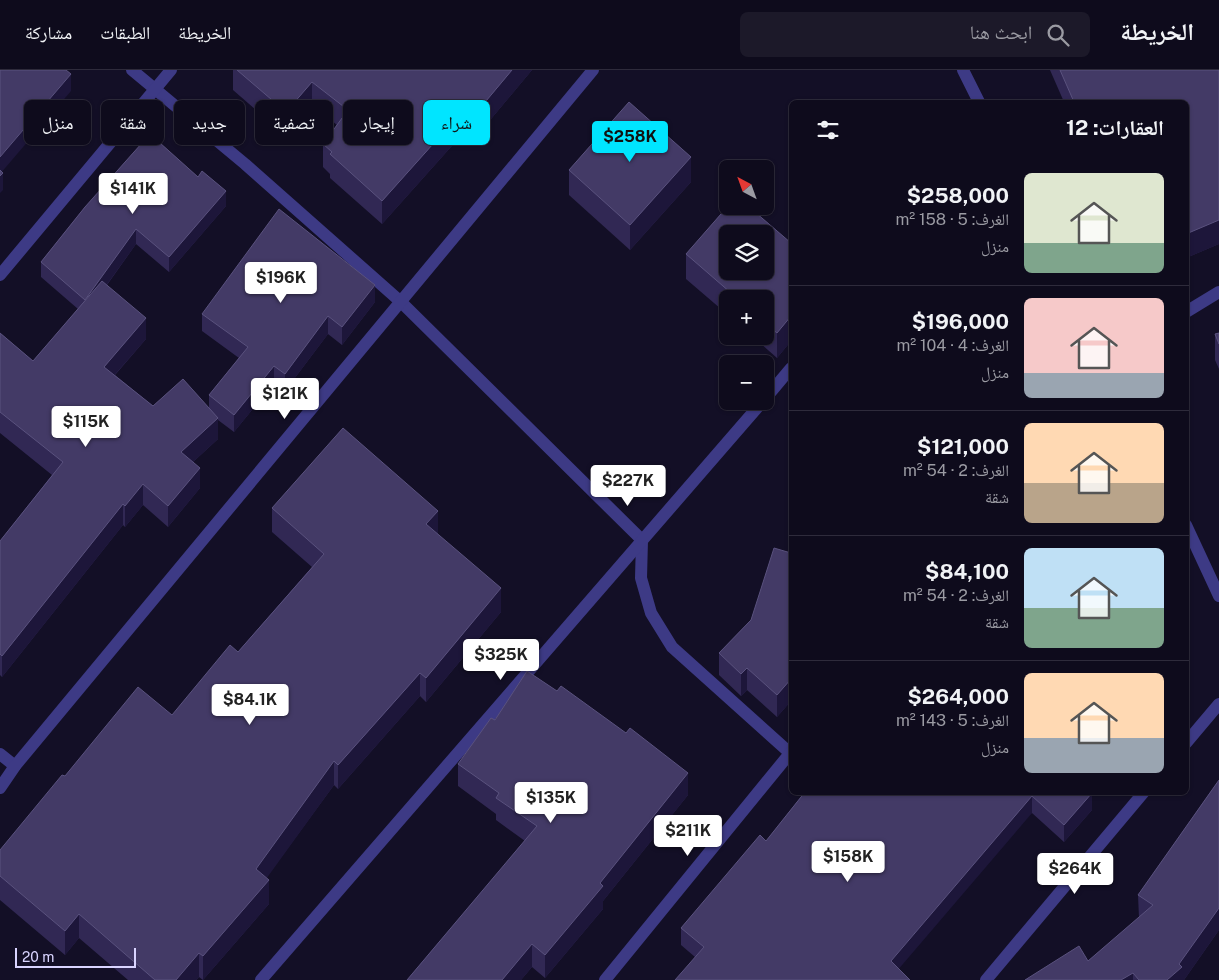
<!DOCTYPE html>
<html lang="ar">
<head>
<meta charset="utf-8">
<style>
	:root { --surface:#0e0b1c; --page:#1c1929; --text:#f1f3f6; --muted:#9b9ba3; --line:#2e2b3b; --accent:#00e5ff }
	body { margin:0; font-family:"Public Sans","Noto Naskh Arabic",sans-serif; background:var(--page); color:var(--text); direction:rtl; height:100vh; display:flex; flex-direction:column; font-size:19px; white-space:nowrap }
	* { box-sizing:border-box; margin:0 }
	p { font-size:16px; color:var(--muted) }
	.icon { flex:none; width:28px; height:28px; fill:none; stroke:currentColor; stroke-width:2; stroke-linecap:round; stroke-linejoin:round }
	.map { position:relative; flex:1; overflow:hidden; direction:ltr }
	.details { position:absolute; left:789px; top:30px; width:400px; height:695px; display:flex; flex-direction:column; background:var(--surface); border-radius:8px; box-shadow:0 1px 4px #0004,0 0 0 1px var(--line); direction:rtl }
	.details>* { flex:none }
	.top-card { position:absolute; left:15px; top:30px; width:475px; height:45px; direction:rtl; display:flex; gap:10px }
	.needle { width:32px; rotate:319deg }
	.buttons { position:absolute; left:719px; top:90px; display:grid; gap:10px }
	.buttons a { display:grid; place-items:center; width:55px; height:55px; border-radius:8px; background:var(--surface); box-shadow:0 1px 4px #0004,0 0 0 1px var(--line); font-size:25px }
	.scale { position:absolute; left:15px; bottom:12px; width:121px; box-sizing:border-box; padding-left:5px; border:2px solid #d9d4ff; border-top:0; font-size:14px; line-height:18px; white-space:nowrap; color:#d9d4ff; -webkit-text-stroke:4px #130f26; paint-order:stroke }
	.price { position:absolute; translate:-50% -42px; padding:0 11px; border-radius:5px; background:#fff; color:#222; font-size:16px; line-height:32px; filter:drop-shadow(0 1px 2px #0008) }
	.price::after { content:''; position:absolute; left:50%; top:30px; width:15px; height:11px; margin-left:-8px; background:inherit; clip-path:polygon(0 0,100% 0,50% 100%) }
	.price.selected { background:var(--accent); color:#111 }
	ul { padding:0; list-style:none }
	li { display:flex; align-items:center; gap:15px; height:125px; padding:0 25px }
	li+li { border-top:1px solid var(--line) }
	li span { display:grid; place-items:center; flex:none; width:140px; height:100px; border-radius:8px; color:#555 }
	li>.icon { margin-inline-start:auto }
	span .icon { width:60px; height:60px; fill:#fffc; stroke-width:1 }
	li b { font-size:21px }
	h2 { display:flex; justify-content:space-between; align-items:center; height:60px; padding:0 25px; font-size:21px }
	.pill { padding:0 18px; border-radius:8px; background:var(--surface); box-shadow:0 1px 4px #0004,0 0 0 1px var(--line); font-size:18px; line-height:45px }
	.pill.selected { background:var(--accent); color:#111 }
	header { display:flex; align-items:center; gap:30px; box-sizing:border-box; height:70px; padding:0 25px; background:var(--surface); border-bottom:1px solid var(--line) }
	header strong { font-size:24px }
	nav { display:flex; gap:28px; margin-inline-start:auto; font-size:18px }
	.search { width:350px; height:45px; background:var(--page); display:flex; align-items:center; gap:12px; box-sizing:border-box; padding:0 18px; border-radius:8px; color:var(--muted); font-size:19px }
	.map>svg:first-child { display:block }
</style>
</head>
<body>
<header>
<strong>الخريطة</strong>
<div class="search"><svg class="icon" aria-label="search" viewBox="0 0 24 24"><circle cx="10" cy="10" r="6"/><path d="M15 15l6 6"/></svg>ابحث هنا</div>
<nav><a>الخريطة</a><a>الطبقات</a><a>مشاركة</a></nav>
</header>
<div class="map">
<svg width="1219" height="910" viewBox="0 0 1219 910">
	<rect width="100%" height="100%" fill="#130f26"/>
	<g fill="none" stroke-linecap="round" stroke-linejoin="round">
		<g stroke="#3d3a85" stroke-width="12">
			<polyline points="132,0 245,94 401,232 642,470 641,508 651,543 672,577 790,683"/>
			<polyline points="963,0 979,32"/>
			<polyline points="0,205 171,0"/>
			<polyline points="1186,242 1219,222"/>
			<polyline points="765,329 791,298"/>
			<polyline points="1186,455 1219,526"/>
			<polyline points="1186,673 1219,634"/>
			<polyline points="0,684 15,696"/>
			<polyline points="0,718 15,696 593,0"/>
			<polyline points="261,910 763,331"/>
			<polyline points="605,910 791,682"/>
			<polyline points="986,910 1144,722"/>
		</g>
	</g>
	<g fill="#312854">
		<polygon points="233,0 532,0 476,67 467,59 382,154 330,108 330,104 323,97 323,74 337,55 312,35 286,66 233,20"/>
		<polygon points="1050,0 1219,0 1219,174 1186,188 1186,32 1064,32"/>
		<polygon points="569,100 691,112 630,180 569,125"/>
		<polygon points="226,136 169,202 136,174 107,215 146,269 115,305 153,336 209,338 209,325 239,288 202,261 202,244 375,232 342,275 328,264 285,321 274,313 234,362 218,350 218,369 193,392 200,418 168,457 143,435 125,457 123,455 2,607 0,605 0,471 52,405 0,363 0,263 33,291 78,239 41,207 41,192 85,137"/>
		<polygon points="791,173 791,271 777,288 752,266 765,266 765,229 728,229 728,245 686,209 686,184"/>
		<polygon points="1219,263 1219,299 1215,290 1215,264"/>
		<polygon points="272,438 438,465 501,542 426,632 420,626 338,719 334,715 266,808 269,834 203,910 199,907 196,910 128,910 79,868 65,885 0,830 0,780 65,706 172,645 238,582 312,497 272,462"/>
		<polygon points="791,483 791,631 777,647 747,620 741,626 719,605 719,583 751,550"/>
		<polygon points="495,650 688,725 603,831 603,839 545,908 532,897 521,910 407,910 525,771 496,750 496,744 458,716 458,694"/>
		<polygon points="1219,710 1219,860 1184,910 1025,910 1088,891 1139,848 1138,825"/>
		<polygon points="805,722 1092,722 1092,740 1064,772 1032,743 695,887 681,875 681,858 766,771"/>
	</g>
	<g fill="#1d163a">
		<polygon points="512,0 532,0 476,67 476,43"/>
		<polygon points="71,4 71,21 0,104 0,87"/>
		<polygon points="312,12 312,35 286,66 286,42"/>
		<polygon points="467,36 467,59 382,154 382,131"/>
		<polygon points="691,87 691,112 630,180 630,155"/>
		<polygon points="3,103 3,120 0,123 0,106"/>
		<polygon points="226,121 226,136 169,202 169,187"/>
		<polygon points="1219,150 1219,174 1186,188 1186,164"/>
		<polygon points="136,159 136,174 85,245 85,230"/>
		<polygon points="375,215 375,232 342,275 342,257"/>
		<polygon points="328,246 328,264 285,321 285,304"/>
		<polygon points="791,246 791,271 777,288 777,263"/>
		<polygon points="146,248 146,269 104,317 104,297"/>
		<polygon points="274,296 274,313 234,362 234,345"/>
		<polygon points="218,348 218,369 181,403 181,382"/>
		<polygon points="200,398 200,418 168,457 168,436"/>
		<polygon points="143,414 143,435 125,457 125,436"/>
		<polygon points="123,434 123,455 2,607 2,586"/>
		<polygon points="438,441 438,465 426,454"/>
		<polygon points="501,518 501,542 426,632 426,608"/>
		<polygon points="747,598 747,620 741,626 741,604"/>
		<polygon points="420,603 420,626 338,719 338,695"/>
		<polygon points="791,609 791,631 777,647 777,625"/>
		<polygon points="334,691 334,715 256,823 256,799"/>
		<polygon points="688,703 688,725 603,831 603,839 545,908 545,885 600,813"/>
		<polygon points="1092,723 1092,740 1064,772 1064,755"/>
		<polygon points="1032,726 1032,743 891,908 891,891"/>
		<polygon points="269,810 269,834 203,910 203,886"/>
		<polygon points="1219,838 1219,860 1184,910 1167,910"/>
		<polygon points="79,844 79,868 65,885 65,861"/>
		<polygon points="532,874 532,897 521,910 502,910"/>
		<polygon points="199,883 199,907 196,910 176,910"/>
		<polygon points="1133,903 1133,910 1121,910"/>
	</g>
	<g fill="#433a66" stroke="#5a527e" fill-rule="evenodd">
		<polygon points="0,0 66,0 71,4 0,87"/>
		<polygon points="237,0 512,0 476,43 467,36 382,131 330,84 332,82 323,74 348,40 312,12 286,42"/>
		<polygon points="1060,0 1219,0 1219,150 1186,164 1186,32 1074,32"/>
		<polygon points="629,32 691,87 630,155 569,100"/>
		<polygon points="150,64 198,107 202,101 226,121 169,187 136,159 85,230 41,192 85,137"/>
		<polygon points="0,100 3,103 0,106"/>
		<path d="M728,136H748L791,173V246L777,263L765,253V229H738L686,184ZM728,164H765V201H728Z"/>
		<polygon points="279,139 375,215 342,257 328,246 285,304 274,296 234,345 209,325 248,277 202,244"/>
		<polygon points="102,211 146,248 104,297 153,336 183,309 218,348 181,382 200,398 168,436 143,414 125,436 123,434 2,586 0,584 0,471 63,392 0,342 0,263 33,291"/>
		<polygon points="1219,263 1219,274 1215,264"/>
		<polygon points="343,358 438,441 426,454 501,518 426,608 420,603 338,695 334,691 256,799 269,810 203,886 199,883 176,910 155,910 79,844 65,861 0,806 0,780 62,705 65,706 138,617 172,645 230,575 238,582 324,484 272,438"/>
		<polygon points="774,478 791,483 791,609 777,625 747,598 741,604 719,583 751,550"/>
		<polygon points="527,601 557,621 561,616 626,663 630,658 688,703 600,813 603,816 545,885 532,874 502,910 407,910 537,756 496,728 499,723 458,694 491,648 495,650"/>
		<polygon points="1219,710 1219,838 1179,894 1182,897 1167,910 1139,910 1133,903 1121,910 1025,910 1079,876 1088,891 1153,835 1138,825"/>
		<polygon points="805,722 1092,722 1092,723 1064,755 1032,726 891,891 910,910 675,910 704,877 681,858 760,765 766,771"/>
	</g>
</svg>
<div class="buttons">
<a><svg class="needle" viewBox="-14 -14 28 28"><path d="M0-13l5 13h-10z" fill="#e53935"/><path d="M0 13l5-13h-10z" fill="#9b9ba3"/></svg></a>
<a><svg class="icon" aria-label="layers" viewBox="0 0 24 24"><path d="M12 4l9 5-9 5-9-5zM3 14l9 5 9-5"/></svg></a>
<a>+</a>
<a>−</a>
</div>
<div class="scale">20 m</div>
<b class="price selected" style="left:630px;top:93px">$258K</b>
<b class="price" style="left:133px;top:145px">$141K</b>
<b class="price" style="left:281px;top:234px">$196K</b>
<b class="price" style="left:285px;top:350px">$121K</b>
<b class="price" style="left:86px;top:378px">$115K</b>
<b class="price" style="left:628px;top:437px">$227K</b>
<b class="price" style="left:501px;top:611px">$325K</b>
<b class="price" style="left:250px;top:656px">$84.1K</b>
<b class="price" style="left:551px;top:754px">$135K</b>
<b class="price" style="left:688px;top:787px">$211K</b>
<b class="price" style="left:848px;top:813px">$158K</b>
<b class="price" style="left:1075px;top:825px">$264K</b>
<div class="top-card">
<a class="pill selected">شراء</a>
<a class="pill">إيجار</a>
<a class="pill">تصفية</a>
<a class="pill">جديد</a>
<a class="pill">شقة</a>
<a class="pill">منزل</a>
</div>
<section class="details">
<h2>العقارات: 12<svg class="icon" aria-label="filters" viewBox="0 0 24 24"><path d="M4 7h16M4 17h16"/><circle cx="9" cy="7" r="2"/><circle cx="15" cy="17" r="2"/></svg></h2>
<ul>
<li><span style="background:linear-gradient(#dfe7d0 70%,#7fa58c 0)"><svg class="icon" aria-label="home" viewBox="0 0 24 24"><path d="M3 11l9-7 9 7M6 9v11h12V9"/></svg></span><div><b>$258,000</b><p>الغرف: 5 · 158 m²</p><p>منزل</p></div></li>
<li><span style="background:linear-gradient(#f6c9c9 75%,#9aa5b1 0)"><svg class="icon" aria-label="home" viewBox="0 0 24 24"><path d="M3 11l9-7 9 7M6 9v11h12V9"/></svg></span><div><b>$196,000</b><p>الغرف: 4 · 104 m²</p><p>منزل</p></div></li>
<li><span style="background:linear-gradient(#ffd9b3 60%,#b9a48a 0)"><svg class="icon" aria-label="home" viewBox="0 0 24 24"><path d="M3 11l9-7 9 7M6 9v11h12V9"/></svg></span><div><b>$121,000</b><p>الغرف: 2 · 54 m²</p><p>شقة</p></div></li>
<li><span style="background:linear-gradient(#bfe0f5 60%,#7fa58c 0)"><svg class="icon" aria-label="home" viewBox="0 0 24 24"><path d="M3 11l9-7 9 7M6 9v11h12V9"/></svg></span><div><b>$84,100</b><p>الغرف: 2 · 54 m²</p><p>شقة</p></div></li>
<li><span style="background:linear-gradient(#ffd9b3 65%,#9aa5b1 0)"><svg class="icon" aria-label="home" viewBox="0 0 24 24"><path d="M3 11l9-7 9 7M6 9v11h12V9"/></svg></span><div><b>$264,000</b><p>الغرف: 5 · 143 m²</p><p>منزل</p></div></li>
</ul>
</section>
</div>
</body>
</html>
